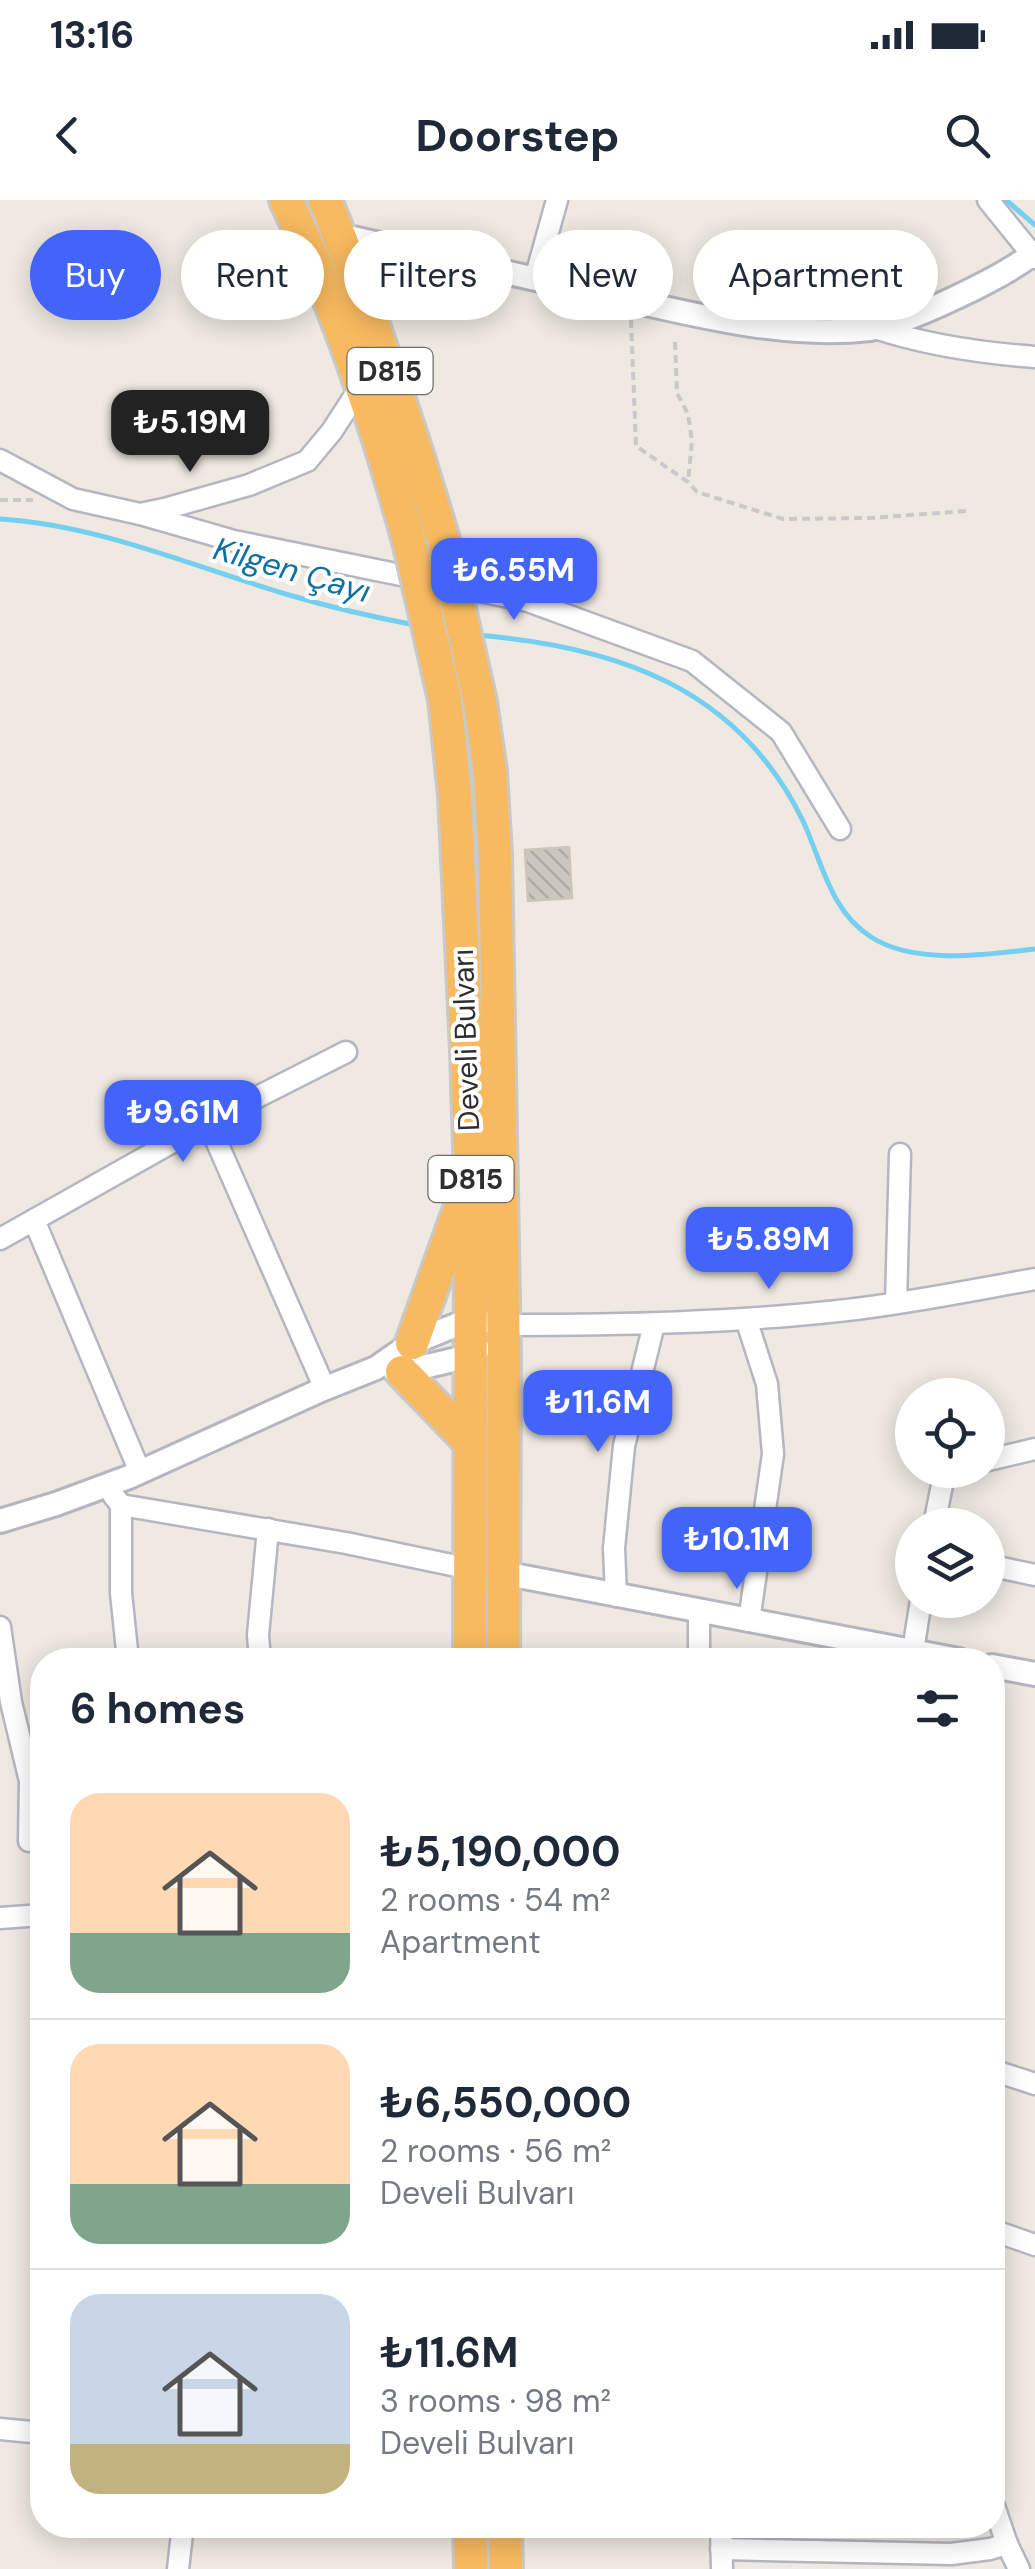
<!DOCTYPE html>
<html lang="en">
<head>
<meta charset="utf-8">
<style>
	:root { --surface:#fff; --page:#f6f6f7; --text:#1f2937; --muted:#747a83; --line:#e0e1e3; --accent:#4264fb }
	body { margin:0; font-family:"DM Sans",sans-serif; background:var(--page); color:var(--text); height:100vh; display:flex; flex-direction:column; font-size:38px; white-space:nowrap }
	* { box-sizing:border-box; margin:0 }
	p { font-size:32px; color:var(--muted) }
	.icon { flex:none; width:55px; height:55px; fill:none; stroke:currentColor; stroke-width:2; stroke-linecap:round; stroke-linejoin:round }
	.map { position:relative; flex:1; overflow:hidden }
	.details { position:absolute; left:30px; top:1448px; width:975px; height:890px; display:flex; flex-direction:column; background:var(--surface); border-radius:40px; box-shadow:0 5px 25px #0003 }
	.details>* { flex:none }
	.banner { position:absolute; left:30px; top:30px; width:975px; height:90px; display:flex; gap:20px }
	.buttons { position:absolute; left:895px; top:1178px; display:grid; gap:20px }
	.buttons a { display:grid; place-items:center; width:110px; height:110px; border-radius:50%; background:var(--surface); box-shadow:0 5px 25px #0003; font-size:50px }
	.price { position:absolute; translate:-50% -85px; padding:0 22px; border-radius:20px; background:var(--accent); color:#fff; font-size:32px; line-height:65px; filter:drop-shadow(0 2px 5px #0008) }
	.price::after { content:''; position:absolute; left:50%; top:60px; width:30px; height:22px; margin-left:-15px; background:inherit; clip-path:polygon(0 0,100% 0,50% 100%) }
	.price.selected { background:#222; color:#fff }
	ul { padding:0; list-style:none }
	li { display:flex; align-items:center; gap:30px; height:250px; padding:0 40px }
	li+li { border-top:2px solid var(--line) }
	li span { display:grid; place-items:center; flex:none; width:280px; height:200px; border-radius:30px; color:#555 }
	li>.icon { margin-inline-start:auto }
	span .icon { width:120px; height:120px; fill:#fffc; stroke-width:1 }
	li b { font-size:42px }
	h2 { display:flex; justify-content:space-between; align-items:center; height:120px; padding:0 40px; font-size:42px }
	.chip { padding:0 35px; border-radius:45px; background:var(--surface); box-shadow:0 5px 25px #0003; font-size:35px; line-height:90px }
	.chip.selected { background:var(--accent); color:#fff }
	.status { display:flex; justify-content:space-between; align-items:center; height:70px; padding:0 50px; background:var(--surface); direction:ltr }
	.status svg { height:28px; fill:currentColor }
	header { display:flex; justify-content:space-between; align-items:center; height:130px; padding:0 40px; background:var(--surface); font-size:45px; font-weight:700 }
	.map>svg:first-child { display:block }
</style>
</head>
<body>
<div class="status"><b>13:16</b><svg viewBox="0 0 49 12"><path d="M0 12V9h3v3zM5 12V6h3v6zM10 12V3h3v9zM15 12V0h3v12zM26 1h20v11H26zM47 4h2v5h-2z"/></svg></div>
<header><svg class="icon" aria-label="back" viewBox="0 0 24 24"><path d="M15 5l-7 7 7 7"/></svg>Doorstep<svg class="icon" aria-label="search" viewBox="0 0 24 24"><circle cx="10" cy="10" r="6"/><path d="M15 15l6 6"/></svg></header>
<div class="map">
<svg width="1035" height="2369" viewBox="0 0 1035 2369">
	<defs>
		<pattern id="grass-dots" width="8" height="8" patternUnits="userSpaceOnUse" patternTransform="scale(2.5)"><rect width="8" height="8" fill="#b6e59e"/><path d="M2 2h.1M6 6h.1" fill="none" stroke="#9dc588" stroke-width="1.8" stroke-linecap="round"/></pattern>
		<pattern id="building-back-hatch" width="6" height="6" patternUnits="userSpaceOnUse" patternTransform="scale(2.5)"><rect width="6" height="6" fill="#cbc7bf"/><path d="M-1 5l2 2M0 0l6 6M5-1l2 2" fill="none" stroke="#afaba4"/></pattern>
	</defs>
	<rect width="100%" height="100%" fill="#efe9e1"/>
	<polygon fill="url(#grass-dots)" points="458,492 467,492 478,564 489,846 479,864 474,630"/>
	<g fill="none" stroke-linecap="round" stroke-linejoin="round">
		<g stroke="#75cff0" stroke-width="5">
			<polyline points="1006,0 1035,25"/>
			<path d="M0,319C99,325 194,367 289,395C330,407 373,417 415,425"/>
			<path d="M476,435C615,446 738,487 803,621C822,662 830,711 871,737C914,765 986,755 1035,749"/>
		</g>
	</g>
	<polygon fill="url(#building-back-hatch)" stroke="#cbc5ba" stroke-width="2.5" points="569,647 572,698 528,701 525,650"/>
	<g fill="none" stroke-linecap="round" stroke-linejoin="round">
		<defs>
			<g id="minor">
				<polyline points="988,0 1035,58"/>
				<polyline points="535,79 557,0"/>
				<path d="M875,128C926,145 981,153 1035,157"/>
				<polyline points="0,260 73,299 140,314 164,309 249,285 307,261 332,231 361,186"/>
				<polyline points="140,314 234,341 528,401 692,461 781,532 840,629"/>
				<polyline points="208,922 322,1182 321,1190"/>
				<polyline points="34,1020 140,1272"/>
				<polyline points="0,1039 208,922 346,852"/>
				<polyline points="896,1103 900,954"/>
				<polyline points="746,1119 767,1184 773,1254 749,1421"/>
				<path d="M504,1125C619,1125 733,1123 847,1110C910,1103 973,1090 1035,1079"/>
				<polyline points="988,1260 1035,1249"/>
				<polyline points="113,1295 121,1305 121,1393 128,1460"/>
				<polyline points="121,1305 346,1343 471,1369"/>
				<polyline points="934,1325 945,1270"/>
				<polyline points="988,1365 1035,1375"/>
				<polyline points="616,1396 614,1348 624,1246 654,1124"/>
				<polyline points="699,1411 699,1460"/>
				<polyline points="0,1427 11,1502 30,1581 29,1641"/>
				<polyline points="913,1451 921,1400"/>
				<polyline points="260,1460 258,1435 268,1329"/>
				<polyline points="0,1718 42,1715"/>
				<polyline points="992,1870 1035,1884"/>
				<polyline points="992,2030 1035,2045"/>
				<polyline points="0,2229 42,2233"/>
				<polyline points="992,2300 1007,2344 1019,2369"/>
				<polyline points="721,2325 722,2369"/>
				<polyline points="721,2349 951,2354 990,2349 1007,2344"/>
				<polyline points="178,2369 183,2325"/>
			</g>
			<g id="tertiary">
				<path d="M333,31L339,35C428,55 518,75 607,95C690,114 785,139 870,129C907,124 1006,76 1035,52"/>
				<polyline points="395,1171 402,1172 470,1156 478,1149"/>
				<polyline points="0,1321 56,1304 129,1277 321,1190 376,1168 412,1143 471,1119 483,1122"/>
				<polyline points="503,1373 959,1460"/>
				<polyline points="992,1466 1035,1474"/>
			</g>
			<g id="trunk">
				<path d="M286,0C339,110 378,227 410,345"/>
				<path d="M325,0C371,114 411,229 445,347"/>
				<polyline points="445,499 455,595 467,851 471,978 470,1460"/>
				<polyline points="480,502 490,571 495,655 504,1157 503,1460"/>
				<polyline points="412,1143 461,1006"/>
				<polyline points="402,1172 471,1243"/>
				<polyline points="470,2325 471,2369"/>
				<polyline points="505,2325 506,2369"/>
			</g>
		</defs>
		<use href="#minor" stroke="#b4b7c1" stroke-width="25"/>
		<use href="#tertiary" stroke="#b4b7c1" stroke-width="28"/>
		<use href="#trunk" stroke="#c9c9c9" stroke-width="38"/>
		<g stroke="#c9c9c9" stroke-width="4" stroke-dasharray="8 5" stroke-linecap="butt">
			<polyline points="631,120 636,246 688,282 697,292 783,319 870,318 966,311"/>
			<polyline points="675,142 677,193 688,214 692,241 688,282"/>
			<polyline points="0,300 33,300"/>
		</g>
		<use href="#minor" stroke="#fff" stroke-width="20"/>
		<use href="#tertiary" stroke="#fff" stroke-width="22"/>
		<use href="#trunk" stroke="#f8ba60" stroke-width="32"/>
		<defs>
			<g id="trunk-bridge">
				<polyline points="410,345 445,499"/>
				<polyline points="445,347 480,502"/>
			</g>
		</defs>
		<use href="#trunk-bridge" stroke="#c9c9c9" stroke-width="38" stroke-linecap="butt"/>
		<use href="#trunk-bridge" stroke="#f8ba60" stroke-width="32"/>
	</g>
	<g text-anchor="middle" stroke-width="8" stroke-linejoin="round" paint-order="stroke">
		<g fill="#fff" stroke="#6d6d6d" stroke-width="2.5">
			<rect x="347.5" y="148" width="85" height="46" rx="8"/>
			<rect x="428.5" y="956" width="85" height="46" rx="8"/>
		</g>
		<g font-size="28" font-weight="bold" fill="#2e2e2e">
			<text x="390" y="181">D815</text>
			<text x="471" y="989">D815</text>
		</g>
		<g font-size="30" fill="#2e2e2e" stroke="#fff">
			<text transform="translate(466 840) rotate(-92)" y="10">Develi Bulvarı</text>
		</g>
		<g font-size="32" font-style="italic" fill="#0d6fa3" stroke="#fff">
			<text transform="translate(292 370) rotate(16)" y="11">Kilgen Çayı</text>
		</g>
	</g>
</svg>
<div class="buttons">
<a><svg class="icon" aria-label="locate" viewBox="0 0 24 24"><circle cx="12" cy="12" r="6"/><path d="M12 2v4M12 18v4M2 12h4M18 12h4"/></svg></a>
<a><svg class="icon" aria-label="layers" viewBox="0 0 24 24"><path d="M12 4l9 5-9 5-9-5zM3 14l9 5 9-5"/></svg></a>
</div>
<b class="price selected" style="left:190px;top:275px">₺5.19M</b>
<b class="price" style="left:514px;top:423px">₺6.55M</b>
<b class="price" style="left:183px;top:965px">₺9.61M</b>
<b class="price" style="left:769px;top:1092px">₺5.89M</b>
<b class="price" style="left:598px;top:1255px">₺11.6M</b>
<b class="price" style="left:737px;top:1392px">₺10.1M</b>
<div class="banner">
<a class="chip selected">Buy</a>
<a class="chip">Rent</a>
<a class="chip">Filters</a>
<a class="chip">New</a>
<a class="chip">Apartment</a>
</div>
<section class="details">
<h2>6 homes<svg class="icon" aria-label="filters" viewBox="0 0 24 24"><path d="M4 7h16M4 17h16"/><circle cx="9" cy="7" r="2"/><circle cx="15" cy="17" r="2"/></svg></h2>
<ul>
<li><span style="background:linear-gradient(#ffd9b3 70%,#7fa58c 0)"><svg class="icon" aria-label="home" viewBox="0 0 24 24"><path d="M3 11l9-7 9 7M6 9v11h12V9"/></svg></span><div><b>₺5,190,000</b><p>2 rooms · 54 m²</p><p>Apartment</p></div></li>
<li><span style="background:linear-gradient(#ffd9b3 70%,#7fa58c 0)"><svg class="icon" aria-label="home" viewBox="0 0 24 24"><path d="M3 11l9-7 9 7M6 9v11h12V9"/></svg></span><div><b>₺6,550,000</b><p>2 rooms · 56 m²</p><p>Develi Bulvarı</p></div></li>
<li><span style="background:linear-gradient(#c9d6e8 75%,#c2b280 0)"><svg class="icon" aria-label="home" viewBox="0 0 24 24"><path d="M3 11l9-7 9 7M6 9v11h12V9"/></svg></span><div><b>₺11.6M</b><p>3 rooms · 98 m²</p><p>Develi Bulvarı</p></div></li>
</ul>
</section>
</div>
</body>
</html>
